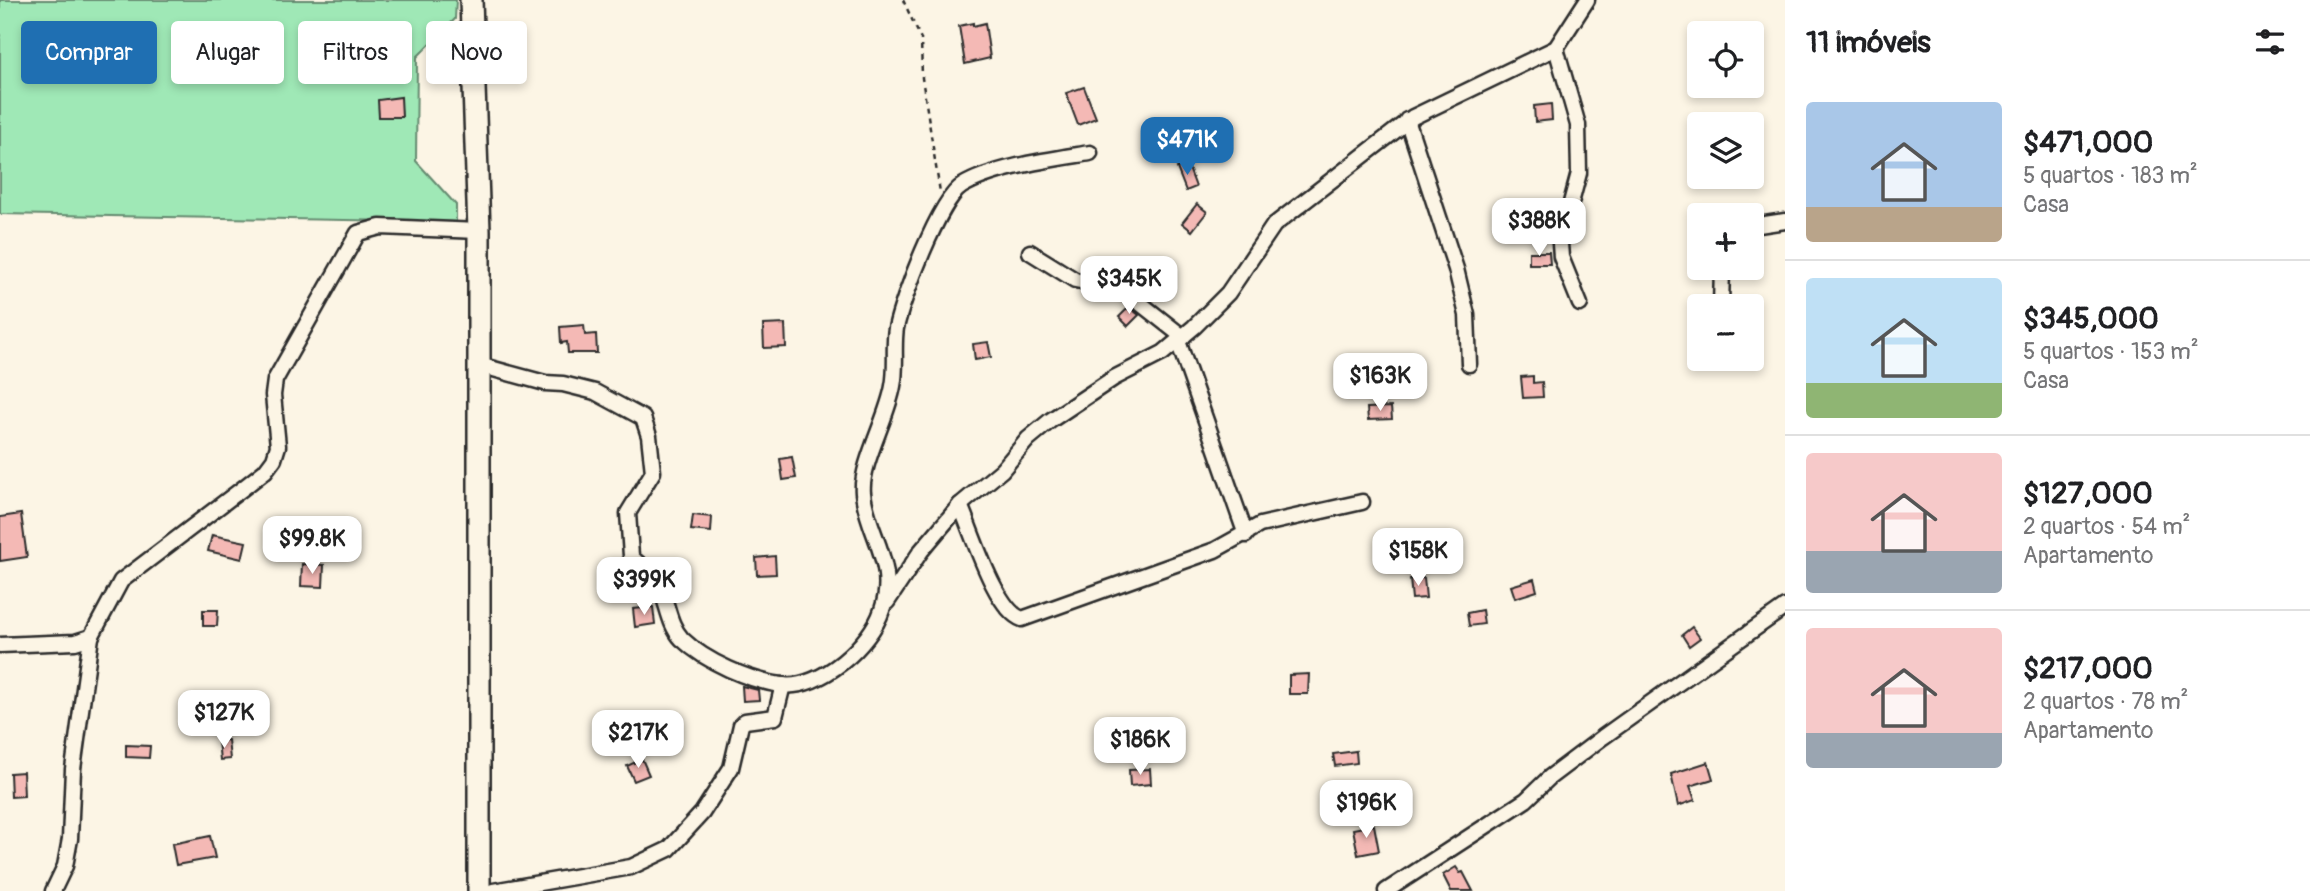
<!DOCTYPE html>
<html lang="pt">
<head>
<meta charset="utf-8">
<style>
	:root { --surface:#fff; --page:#f6f6f6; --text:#202124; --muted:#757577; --line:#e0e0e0; --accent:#1f6fb2 }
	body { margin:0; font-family:Pangolin,sans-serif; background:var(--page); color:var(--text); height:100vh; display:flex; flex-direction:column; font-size:26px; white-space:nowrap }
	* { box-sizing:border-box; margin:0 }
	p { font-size:23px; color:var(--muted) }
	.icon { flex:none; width:38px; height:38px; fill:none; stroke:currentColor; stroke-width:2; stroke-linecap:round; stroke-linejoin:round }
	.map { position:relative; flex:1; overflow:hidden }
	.details { display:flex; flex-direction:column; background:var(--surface); width:525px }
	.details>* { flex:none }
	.banner { position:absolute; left:21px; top:21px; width:665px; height:63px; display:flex; gap:14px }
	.buttons { position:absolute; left:1687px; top:21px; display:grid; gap:14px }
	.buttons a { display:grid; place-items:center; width:77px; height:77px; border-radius:7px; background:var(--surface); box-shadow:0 4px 10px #0003; font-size:35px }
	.price { position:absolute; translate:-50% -60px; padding:0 16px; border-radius:14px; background:#fff; color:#222; font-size:23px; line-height:46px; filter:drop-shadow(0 2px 4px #0008) }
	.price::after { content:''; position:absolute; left:50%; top:42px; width:21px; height:16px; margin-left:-10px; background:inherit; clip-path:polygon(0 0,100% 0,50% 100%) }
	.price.active { background:var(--accent); color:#fff }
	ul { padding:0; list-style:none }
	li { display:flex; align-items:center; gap:21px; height:175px; padding:0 21px }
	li+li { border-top:2px solid var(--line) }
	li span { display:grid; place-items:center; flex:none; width:196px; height:140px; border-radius:7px; color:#555 }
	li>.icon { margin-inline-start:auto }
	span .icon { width:84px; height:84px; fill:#fffc; stroke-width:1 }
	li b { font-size:30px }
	h2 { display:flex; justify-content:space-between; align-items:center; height:84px; padding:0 21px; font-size:30px }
	.pill { padding:0 24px; border-radius:7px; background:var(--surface); box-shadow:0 4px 10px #0003; font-size:24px; line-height:63px }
	.pill.active { background:var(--accent); color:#fff }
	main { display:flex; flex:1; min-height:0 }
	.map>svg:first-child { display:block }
</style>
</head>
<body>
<main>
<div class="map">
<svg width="1785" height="891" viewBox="0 0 1785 891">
	<rect width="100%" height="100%" fill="#fcf5e5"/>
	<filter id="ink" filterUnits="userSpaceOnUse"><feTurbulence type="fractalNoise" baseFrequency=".0143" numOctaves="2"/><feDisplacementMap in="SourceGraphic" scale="14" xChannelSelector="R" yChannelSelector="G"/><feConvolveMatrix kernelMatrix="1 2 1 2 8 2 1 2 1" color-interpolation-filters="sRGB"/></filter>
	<g filter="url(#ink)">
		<polygon fill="#9fe8b6" stroke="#658a70" stroke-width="2" points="0,0 456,0 455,19 417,57 416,161 456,205 456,222 0,214"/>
		<g fill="#f4b9b5" stroke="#2b2b2b" stroke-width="2">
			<polygon points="973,23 973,26 985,23 990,58 965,64 959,26"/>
			<polygon points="1084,87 1096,118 1078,125 1066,93"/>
			<polygon points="401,97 402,117 379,117 378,100"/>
			<polygon points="1551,104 1552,120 1535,122 1534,106"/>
			<polygon points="1187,163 1196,187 1186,191 1177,168"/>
			<polygon points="1197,204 1207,212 1192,231 1182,223"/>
			<polygon points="1529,252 1549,252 1550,264 1529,264"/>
			<polygon points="1129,307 1139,315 1128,326 1119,317"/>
			<polygon points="785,324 786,347 764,348 763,325"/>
			<polygon points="584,325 585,335 596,334 597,353 568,353 567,342 561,343 560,327"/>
			<polygon points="988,342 991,357 975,360 973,344"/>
			<polygon points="1533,376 1533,383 1542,382 1543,397 1523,398 1521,377"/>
			<polygon points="1391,407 1392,419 1368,420 1367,408"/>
			<polygon points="792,457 796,478 783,480 780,459"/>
			<polygon points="21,514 27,557 0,561 0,517"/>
			<polygon points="693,515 712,517 711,532 691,530"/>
			<polygon points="212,535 246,542 242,559 208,551"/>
			<polygon points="775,556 776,574 757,575 756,558"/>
			<polygon points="302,564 324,565 323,587 301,586"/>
			<polygon points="1424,578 1426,598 1412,599 1410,579"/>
			<polygon points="1534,579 1537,591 1515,598 1511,586"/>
			<polygon points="653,607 655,624 635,627 633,609"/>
			<polygon points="203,610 218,610 217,626 203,626"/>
			<polygon points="1482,610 1484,624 1469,626 1467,613"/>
			<polygon points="1692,627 1700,638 1689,646 1682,635"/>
			<polygon points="1309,674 1308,694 1289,694 1289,675"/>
			<polygon points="742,686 758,690 759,700 743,701"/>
			<polygon points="228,740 230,759 220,760 218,741"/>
			<polygon points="126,745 150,746 149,758 126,757"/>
			<polygon points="1356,751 1357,763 1335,766 1333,754"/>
			<polygon points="642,759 649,775 634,781 627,766"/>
			<polygon points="1708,762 1713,779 1690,786 1695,800 1678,806 1671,774"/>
			<polygon points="1150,769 1151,784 1130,786 1129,770"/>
			<polygon points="23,772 24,796 11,797 10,773"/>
			<polygon points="1374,825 1379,851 1358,855 1353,829"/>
			<polygon points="210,836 215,858 176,865 172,844"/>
			<polygon points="1456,867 1460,873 1463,872 1473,891 1451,891 1443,875"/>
		</g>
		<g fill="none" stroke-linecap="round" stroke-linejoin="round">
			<defs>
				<g id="street">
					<polyline points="1556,48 1578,125 1579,173 1560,244 1561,257 1580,304"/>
					<polyline points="1407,120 1456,269 1467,315 1469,364"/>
					<polyline points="1752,226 1785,221"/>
					<polyline points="1030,252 1075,280 1105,286 1131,296 1183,337"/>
					<polyline points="1721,306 1722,268"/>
					<polyline points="1178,341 1246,535"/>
					<path d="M479,365L545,383L563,384L595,392L643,418L649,436L653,472L628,513L631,556C637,565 648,568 654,577C668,595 666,622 682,639C706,662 750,681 782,685C821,690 871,644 882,610C898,564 867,534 863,493C860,465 888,417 893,386C897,367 893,347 896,328C902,300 939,200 962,186C993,167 1054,159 1090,153"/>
					<path d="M960,505C972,531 995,610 1022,619L1215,550L1260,525L1362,502"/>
					<polyline points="887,602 921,551 960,505 1002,470 1028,439 1051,420 1114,378 1163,353 1194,327 1228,293 1274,225 1413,117 1556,48 1587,0"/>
					<polyline points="0,645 75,642 91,637"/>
					<polyline points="53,891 65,866 70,839 73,769 91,637 121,581 242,489 265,471 274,459 278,446 273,395 275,380 358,233 380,227 479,231"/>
					<polyline points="493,891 631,867 669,849 702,813 731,768 741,725 745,721 775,717 783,685"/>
					<polyline points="1386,891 1526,800 1550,777 1603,737 1785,607"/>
				</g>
				<polyline id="secondary" points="471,0 479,231 479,891"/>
			</defs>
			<use href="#street" stroke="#2b2b2b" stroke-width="19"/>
			<use href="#secondary" stroke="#2b2b2b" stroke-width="26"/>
			<polyline stroke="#2b2b2b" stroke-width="2.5" stroke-dasharray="5 5" stroke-linecap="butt" points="903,0 921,39 922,78 940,192"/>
			<use href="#street" stroke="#fcf5e5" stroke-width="14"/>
			<use href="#secondary" stroke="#fcf5e5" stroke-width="21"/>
		</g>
	</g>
</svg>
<div class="buttons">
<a><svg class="icon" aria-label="locate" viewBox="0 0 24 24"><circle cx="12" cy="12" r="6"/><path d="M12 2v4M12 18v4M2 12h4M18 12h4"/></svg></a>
<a><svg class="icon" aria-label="layers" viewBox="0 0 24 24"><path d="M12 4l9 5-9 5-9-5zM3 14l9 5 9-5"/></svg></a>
<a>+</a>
<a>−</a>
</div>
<b class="price active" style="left:1187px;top:177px">$471K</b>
<b class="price" style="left:1539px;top:258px">$388K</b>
<b class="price" style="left:1129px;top:316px">$345K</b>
<b class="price" style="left:1380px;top:413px">$163K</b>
<b class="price" style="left:312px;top:576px">$99.8K</b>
<b class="price" style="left:1418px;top:588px">$158K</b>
<b class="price" style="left:644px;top:617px">$399K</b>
<b class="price" style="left:224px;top:750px">$127K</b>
<b class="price" style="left:638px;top:770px">$217K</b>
<b class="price" style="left:1140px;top:777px">$186K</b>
<b class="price" style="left:1366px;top:840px">$196K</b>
<div class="banner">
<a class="pill active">Comprar</a>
<a class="pill">Alugar</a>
<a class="pill">Filtros</a>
<a class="pill">Novo</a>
</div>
</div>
<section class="details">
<h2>11 imóveis<svg class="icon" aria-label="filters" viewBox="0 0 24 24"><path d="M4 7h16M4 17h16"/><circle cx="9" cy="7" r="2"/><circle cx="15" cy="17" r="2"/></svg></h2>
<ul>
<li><span style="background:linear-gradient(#a9c7e8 75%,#b9a48a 0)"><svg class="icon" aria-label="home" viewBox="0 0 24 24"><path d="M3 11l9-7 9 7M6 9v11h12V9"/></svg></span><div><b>$471,000</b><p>5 quartos · 183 m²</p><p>Casa</p></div></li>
<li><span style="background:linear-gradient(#bfe0f5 75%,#8fb573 0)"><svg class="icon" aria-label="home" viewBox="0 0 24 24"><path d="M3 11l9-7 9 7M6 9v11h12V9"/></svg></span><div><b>$345,000</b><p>5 quartos · 153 m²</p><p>Casa</p></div></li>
<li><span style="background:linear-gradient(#f6c9c9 70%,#9aa5b1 0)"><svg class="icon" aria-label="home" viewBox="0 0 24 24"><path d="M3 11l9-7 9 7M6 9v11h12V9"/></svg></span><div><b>$127,000</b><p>2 quartos · 54 m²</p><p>Apartamento</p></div></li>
<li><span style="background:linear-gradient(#f6c9c9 75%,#9aa5b1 0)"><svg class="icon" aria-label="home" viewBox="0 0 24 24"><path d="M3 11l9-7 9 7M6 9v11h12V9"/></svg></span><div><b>$217,000</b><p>2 quartos · 78 m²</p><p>Apartamento</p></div></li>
</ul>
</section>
</main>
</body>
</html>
